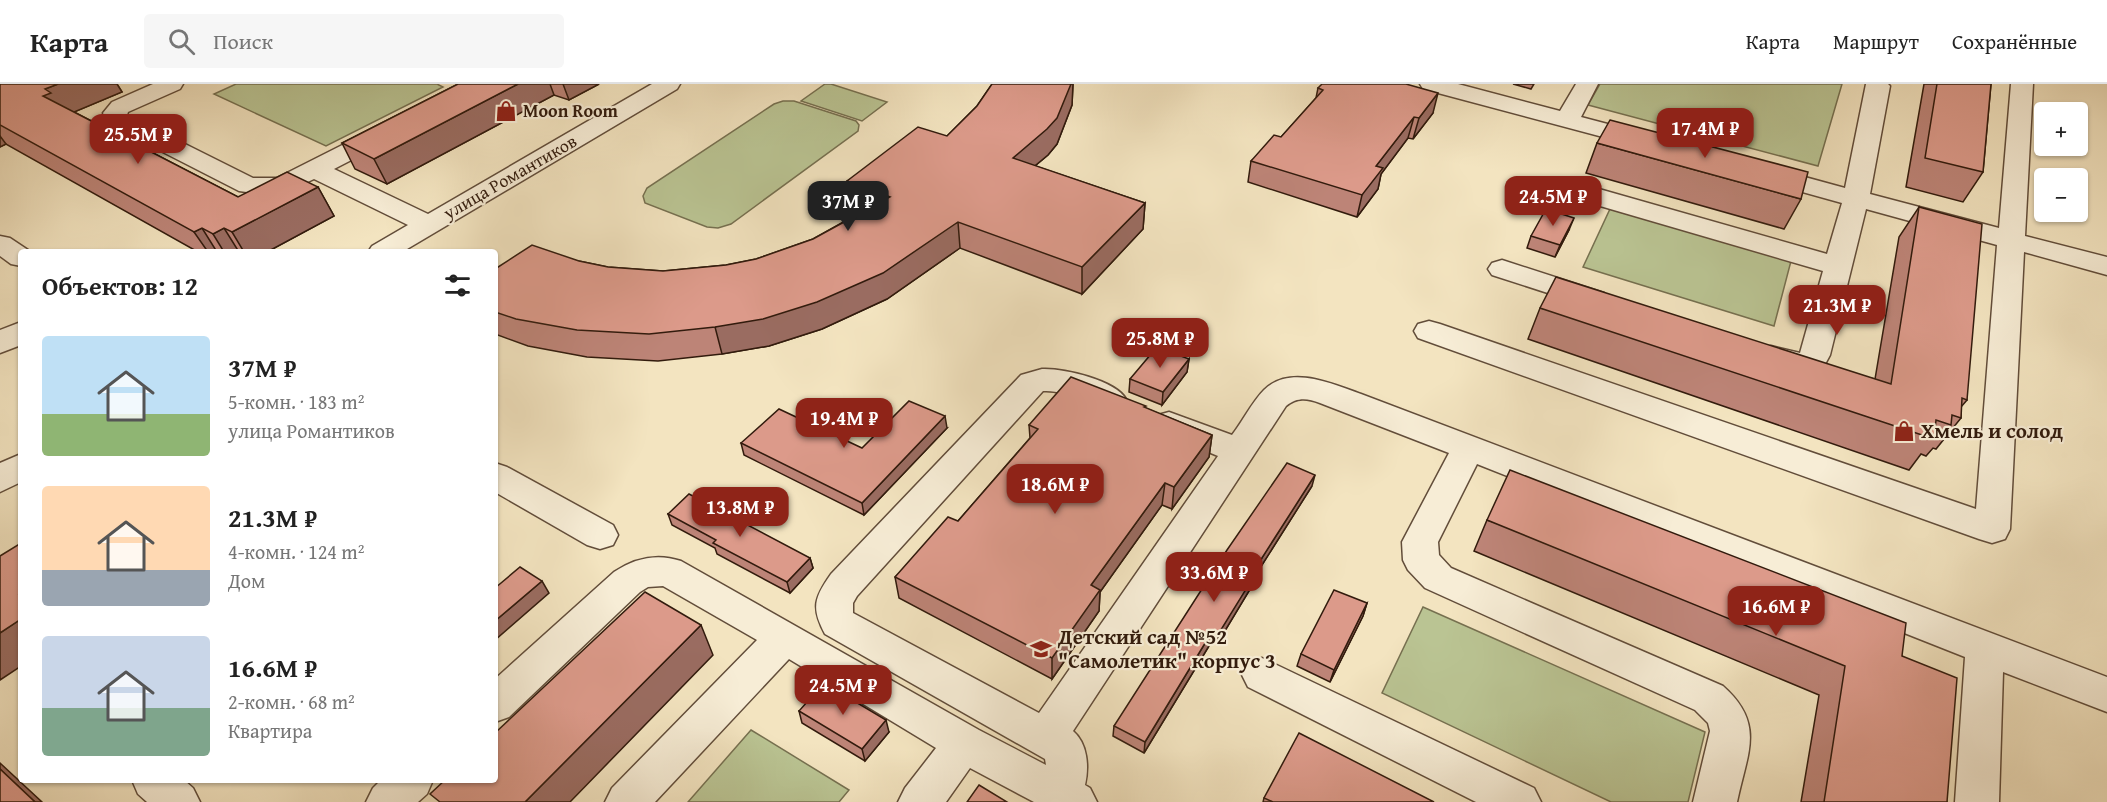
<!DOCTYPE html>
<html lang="ru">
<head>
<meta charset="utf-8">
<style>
	:root { --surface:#fff; --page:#f6f6f6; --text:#222; --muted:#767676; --line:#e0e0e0; --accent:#8f2418 }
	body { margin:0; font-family:"Gentium Book Plus",serif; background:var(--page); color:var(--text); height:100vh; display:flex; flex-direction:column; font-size:22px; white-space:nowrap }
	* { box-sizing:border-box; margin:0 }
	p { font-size:20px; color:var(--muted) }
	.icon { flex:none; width:33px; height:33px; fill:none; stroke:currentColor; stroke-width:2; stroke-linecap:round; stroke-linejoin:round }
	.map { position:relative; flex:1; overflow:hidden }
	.drawer { position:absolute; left:18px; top:165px; width:480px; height:534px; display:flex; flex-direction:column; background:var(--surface); border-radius:6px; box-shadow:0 2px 4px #0004 }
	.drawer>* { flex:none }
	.controls { position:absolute; left:2034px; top:18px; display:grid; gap:12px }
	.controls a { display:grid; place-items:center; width:54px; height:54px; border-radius:6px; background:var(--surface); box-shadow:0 2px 4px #0004; font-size:30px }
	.price { position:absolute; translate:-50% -51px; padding:0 14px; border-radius:12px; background:var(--accent); color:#fff; font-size:20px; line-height:39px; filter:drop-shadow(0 2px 3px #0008) }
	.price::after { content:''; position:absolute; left:50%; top:36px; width:18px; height:14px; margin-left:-9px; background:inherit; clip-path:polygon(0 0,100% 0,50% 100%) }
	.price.active { background:#222; color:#fff }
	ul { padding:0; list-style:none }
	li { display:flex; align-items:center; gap:18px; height:150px; padding:0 24px }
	li span { display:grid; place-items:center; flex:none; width:168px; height:120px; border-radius:6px; color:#555 }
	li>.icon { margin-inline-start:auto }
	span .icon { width:72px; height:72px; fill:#fffc; stroke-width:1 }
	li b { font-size:26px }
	h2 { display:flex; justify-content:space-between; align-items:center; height:72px; padding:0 24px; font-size:26px }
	header { display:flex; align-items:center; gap:36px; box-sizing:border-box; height:84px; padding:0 30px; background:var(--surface); border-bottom:2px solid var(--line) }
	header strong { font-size:28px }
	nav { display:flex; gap:33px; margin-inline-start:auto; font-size:21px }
	.search { width:420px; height:54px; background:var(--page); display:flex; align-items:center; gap:15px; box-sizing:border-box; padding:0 21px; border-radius:6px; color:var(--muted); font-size:22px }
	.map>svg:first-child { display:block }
</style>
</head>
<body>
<header>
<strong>Карта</strong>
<div class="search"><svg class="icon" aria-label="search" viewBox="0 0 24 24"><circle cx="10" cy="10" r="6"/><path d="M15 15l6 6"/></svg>Поиск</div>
<nav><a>Карта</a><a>Маршрут</a><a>Сохранённые</a></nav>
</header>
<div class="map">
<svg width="2107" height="718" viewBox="0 0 2107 718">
	<rect width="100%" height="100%" fill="#f3e4c0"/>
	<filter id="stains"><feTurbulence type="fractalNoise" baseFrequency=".00333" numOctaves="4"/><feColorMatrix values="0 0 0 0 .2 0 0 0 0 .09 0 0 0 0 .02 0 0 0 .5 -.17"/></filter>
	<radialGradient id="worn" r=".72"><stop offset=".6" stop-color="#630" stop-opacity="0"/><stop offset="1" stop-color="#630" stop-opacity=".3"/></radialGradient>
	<g fill="#bac493" stroke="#767050" stroke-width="1.5">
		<polygon points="236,0 437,0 443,3 326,62 214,10"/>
		<polygon points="825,0 831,0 887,18 862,37 801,17"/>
		<polygon points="1600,0 1842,0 1818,82 1588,21"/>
		<polygon points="783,17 794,17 856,37 859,41 858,47 731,140 718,144 707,143 645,119 643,112 647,104 774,20"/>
		<polygon points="1610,125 1791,177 1774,242 1583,183"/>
		<polygon points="1423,523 1705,648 1688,718 1611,718 1382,609"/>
		<polygon points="751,646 849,706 839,718 688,718"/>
	</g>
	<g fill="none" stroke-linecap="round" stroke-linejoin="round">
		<defs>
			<g id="minor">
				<polygon points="153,0 183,0 180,5 128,28 127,31 253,94 277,94 378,43 387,41 396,43 399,48 396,53 334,85 428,130 652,0 680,0 677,5 402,168 368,168 372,162 408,141 314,95 295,104 271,111 239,107 108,40 103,29 112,18"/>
				<polygon points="1420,0 1458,0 1560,27 1576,0 1598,0 1581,33 1657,53 1660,58 1657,63 1648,65 1423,5"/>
				<polygon points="1866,0 1888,0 1890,2 1870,110 1999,144 2011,0 2033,0 2025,152 2107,173 2107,191 2024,168 2010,445 2005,455 1992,459 1979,455 1418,254 1414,247 1418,240 1429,237 1440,240 1976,425 1997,161 1866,125 1830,271 1823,284 1801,290 1760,279 1756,272 1760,265 1771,262 1800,269 1823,187 1583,117 1579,111 1583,105 1592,103 1827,170 1842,119 1752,94 1748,89 1752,84 1761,81 1845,104"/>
				<polygon points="0,152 10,154 31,168 21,168 21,182 11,180 0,172"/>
				<polygon points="1502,176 1604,209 1608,215 1604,221 1594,224 1492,191 1488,185 1492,179"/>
				<polygon points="21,238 21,261 0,269 0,246"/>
				<path d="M1042,285C1063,284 1115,296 1126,315L1121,323C1094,330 1071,305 1043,307L857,512L853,519V529L1039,629L1218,372L1158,347L1153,339L1158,331L1169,328L1232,351C1243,337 1252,318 1264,306C1290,280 1333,300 1361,310L2107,593V628L2003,588L1999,718H1955L1965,573L1477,380L1438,458L1439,471L1451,484L1723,602C1766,640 1747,669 1737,718H1693L1710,647L1708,639L1695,626L1425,504L1408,486L1403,476L1402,458L1449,369L1320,319C1307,314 1297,313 1286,322L1073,647C1088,660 1089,683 1085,701L1090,704L1097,718H1034L970,684L946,718H898L905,704L936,664L789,575L655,718H605L612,704L757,556L663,502L648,503L640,508L509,633L495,638V595L614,488C635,474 657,469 681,477L979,646L1046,681L1045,675L825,550C811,524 814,514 831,490L1021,291Z"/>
				<polygon points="21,370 21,398 0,408 0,379"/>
				<polygon points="495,379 507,383 613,441 618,451 613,461 600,465 587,461 495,408"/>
				<polygon points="1262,574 1534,704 1541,718 1476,718 1248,603 1242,591 1248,579"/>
				<polygon points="132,696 184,696 193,704 200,718 147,718 138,710"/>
				<polygon points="381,696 433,696 427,710 418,718 366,718 373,704"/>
			</g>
		</defs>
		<use href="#minor" stroke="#624d3a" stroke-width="3"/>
		<use href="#minor" fill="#f7edd6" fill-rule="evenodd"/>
	</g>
	<g fill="#bd8477" stroke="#321b0d" stroke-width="1.5">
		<polygon points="0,0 117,0 122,8 74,28 238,113 318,103 334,132 267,168 198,168 6,60 0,63"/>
		<polygon points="458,0 599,0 569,16 554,11 387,100 355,85 342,59"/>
		<polygon points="992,0 1073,0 1072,21 1057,60 1048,71 1035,82 1145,119 1143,145 1082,210 960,164 887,215 822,245 769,262 722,270 658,277 587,273 528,262 495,250 495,185 579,177 608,183 663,187 726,181 756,175 813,155 863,127 851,123 847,97 947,52 977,22"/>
		<polygon points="1513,0 1534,0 1531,5"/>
		<polygon points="1924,0 1991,0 1983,88 1963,118 1906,103"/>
		<polygon points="1318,4 1433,29 1413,55 1408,54 1381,90 1378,105 1357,133 1248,98 1251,77 1281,53 1316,14"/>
		<polygon points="1597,59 1801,115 1784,145 1586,89"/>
		<polygon points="1919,123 1967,316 1961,323 1961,334 1936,365 1933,364 1926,372 1921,370 1909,386 1528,255 1540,224 1875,295 1899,153"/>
		<polygon points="1569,146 1555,173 1527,164 1531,152"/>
		<polygon points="1189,275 1187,288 1162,321 1129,308 1130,295"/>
		<polygon points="1145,324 1212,351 1209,373 1172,425 1162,421 1100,508 1099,527 1052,595 899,514 895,493 958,437 1030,354 1029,341"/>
		<polygon points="947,344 864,431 744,371 741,359 862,364"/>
		<polygon points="1312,402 1260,484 1258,492 1217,560 1212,557 1144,669 1113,652 1114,642"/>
		<polygon points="668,430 810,474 813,484 790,509 717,470 715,464 672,441"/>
		<polygon points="1487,436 1902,572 1947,718 1801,718 1819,611 1474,467"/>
		<polygon points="1367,519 1363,532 1330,598 1297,582 1301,570"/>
		<polygon points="799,627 889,648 865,677 802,639"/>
		<polygon points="1264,714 1434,718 1263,718"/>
	</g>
	<g fill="#9a6c61" stroke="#321b0d" stroke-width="1.5">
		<polygon points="58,0 117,0 122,8 67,31 43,12 45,5"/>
		<polygon points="518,0 550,0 554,11 387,100 374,75"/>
		<polygon points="563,0 599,0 569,16"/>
		<polygon points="1071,0 1073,0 1072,21 1057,60 1048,71 1013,100 1013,74"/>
		<polygon points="1438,9 1433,29 1413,55 1419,34"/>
		<polygon points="1414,33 1408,54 1381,90 1378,105 1357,133 1362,111 1376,82"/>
		<polygon points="0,52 6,60 0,63"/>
		<polygon points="318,103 334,132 267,168 244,168 232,148"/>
		<polygon points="1145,119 1143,145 1082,210 1082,183"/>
		<polygon points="1574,134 1569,146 1555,173 1560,161"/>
		<polygon points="958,138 960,164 887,215 822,245 769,262 722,270 715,243"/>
		<polygon points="202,144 217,168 208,168 194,148"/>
		<polygon points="224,144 239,168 224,168 213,150"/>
		<polygon points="1189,275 1187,288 1162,321 1163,308"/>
		<polygon points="945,332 947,344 864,431 862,419"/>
		<polygon points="1212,351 1209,373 1172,425 1174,403"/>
		<polygon points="1315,391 1312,402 1260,484 1258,492 1217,560 1219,549 1258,480"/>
		<polygon points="1165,399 1162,421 1100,508 1099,527 1052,595 1052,574 1091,501"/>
		<polygon points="810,474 813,484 790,509 787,498"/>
		<polygon points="542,497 549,509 495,556 495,537"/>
		<polygon points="1367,519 1363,532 1330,598 1334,586"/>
		<polygon points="21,535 21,582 0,596 0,549"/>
		<polygon points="701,541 713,571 570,718 525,718"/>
		<polygon points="1213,546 1212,557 1144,669 1145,658"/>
		<polygon points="886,636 889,648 865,677 862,665"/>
		<polygon points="0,679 42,718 35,718 0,685"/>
	</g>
	<g fill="#dc9a8a" stroke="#321b0d" stroke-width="1.5">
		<polygon points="0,0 58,0 45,5 51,9 43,12 238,113 287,88 318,103 232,148 224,144 213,150 202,144 194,148 0,41"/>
		<polygon points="458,0 518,0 374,75 342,59"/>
		<polygon points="992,0 1071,0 1057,34 1047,45 1013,74 1145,119 1082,183 958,138 883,189 817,218 763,235 715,243 649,250 577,246 516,235 495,228 495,185 532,161 579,177 608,183 663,187 726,181 756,175 813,155 890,113 847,97 918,43 947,52 977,22"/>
		<polygon points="1322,0 1406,0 1438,9 1419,34 1414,33 1376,82 1383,84 1362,111 1251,77 1274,51 1281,53 1323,6 1318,4"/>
		<polygon points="1937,0 1991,0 1983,88 1925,74"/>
		<polygon points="1610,36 1808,88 1801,115 1597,59"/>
		<polygon points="1919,123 1982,140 1967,316 1962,314 1961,334 1952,331 1951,341 1936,336 1934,355 1540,224 1556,193 1891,300"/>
		<polygon points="1546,125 1574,134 1560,161 1531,152"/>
		<polygon points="1157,263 1189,275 1163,308 1130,295"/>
		<polygon points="1071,293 1146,322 1144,323 1212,351 1174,403 1165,399 1091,501 1100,506 1052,574 895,493 948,433 958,437 1038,345 1029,341"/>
		<polygon points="909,317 945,332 862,419 741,359 779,325 862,364"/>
		<polygon points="1287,379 1315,391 1258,480 1261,481 1219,549 1213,546 1145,658 1114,642 1227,466"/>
		<polygon points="1510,386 1906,539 1902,572 1957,594 1947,718 1824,718 1845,582 1487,436"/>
		<polygon points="689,410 810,474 787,498 713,459 716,456 668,430"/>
		<polygon points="21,459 21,510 19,511 21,513 21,535 0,549 0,472"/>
		<polygon points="520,483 542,497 495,537 495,504"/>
		<polygon points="1334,506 1367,519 1334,586 1301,570"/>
		<polygon points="645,508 701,541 525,718 440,718 430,710 445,696 495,696 495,649"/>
		<polygon points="824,599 886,636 862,665 799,627"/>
		<polygon points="1299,649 1434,718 1273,718 1264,714"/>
		<polygon points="0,685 35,718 0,718"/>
		<polygon points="979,701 1007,718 967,718"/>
	</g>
	<defs>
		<symbol id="shop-bare" viewBox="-9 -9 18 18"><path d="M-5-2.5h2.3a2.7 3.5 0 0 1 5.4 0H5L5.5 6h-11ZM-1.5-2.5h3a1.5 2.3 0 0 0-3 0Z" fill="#8f2418" stroke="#f7edd6" stroke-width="2.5" paint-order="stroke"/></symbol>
		<symbol id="school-bare" viewBox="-9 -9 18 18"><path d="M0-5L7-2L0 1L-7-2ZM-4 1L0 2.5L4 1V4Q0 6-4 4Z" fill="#8f2418" stroke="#f7edd6" stroke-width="2.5" paint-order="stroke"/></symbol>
	</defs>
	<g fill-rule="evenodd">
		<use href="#shop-bare" x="491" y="12" width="30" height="30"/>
		<use href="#shop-bare" x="1889" y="332" width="30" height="30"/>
		<use href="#school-bare" x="1026" y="550" width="30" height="30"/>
	</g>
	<g text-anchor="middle" stroke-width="4.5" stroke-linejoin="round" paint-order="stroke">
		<g font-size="18" font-weight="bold" fill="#321b0d" stroke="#f7edd6" text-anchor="start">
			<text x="523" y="33">Moon Room</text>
		</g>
		<g font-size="18" fill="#321b0d" stroke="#f7edd6">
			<text transform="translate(510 93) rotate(-30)" y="6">улица Романтиков</text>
		</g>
		<g font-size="21" font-weight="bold" fill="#321b0d" stroke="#f7edd6" text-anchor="start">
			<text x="1921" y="354">Хмель и солод</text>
			<text x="1058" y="560">Детский сад №52<tspan x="1058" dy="24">"Самолетик" корпус 3</tspan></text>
		</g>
	</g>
	<rect width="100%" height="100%" filter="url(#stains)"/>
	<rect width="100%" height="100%" fill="url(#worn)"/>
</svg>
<div class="controls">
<a>+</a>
<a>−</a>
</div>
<b class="price" style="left:1705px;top:75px">17.4M ₽</b>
<b class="price" style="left:138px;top:81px">25.5M ₽</b>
<b class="price" style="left:1553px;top:143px">24.5M ₽</b>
<b class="price active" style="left:848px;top:148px">37M ₽</b>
<b class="price" style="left:1837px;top:252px">21.3M ₽</b>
<b class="price" style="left:1160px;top:285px">25.8M ₽</b>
<b class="price" style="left:844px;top:365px">19.4M ₽</b>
<b class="price" style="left:1055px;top:431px">18.6M ₽</b>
<b class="price" style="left:740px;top:454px">13.8M ₽</b>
<b class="price" style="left:1214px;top:519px">33.6M ₽</b>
<b class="price" style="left:1776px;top:553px">16.6M ₽</b>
<b class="price" style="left:843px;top:632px">24.5M ₽</b>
<section class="drawer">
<h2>Объектов: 12<svg class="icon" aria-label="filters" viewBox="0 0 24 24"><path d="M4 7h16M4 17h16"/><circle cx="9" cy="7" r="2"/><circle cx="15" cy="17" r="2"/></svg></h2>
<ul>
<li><span style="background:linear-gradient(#bfe0f5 65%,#8fb573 0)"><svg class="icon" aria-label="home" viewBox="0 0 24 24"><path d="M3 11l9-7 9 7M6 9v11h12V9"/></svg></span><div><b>37M ₽</b><p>5-комн. · 183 m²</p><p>улица Романтиков</p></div></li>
<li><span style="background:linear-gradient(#ffd9b3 70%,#9aa5b1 0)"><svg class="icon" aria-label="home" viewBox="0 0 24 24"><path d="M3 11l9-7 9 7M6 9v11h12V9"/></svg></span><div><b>21.3M ₽</b><p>4-комн. · 124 m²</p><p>Дом</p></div></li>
<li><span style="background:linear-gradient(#c9d6e8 60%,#7fa58c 0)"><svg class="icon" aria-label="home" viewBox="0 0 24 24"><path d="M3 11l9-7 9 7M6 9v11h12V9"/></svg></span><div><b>16.6M ₽</b><p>2-комн. · 68 m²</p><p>Квартира</p></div></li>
</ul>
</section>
</div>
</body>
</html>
